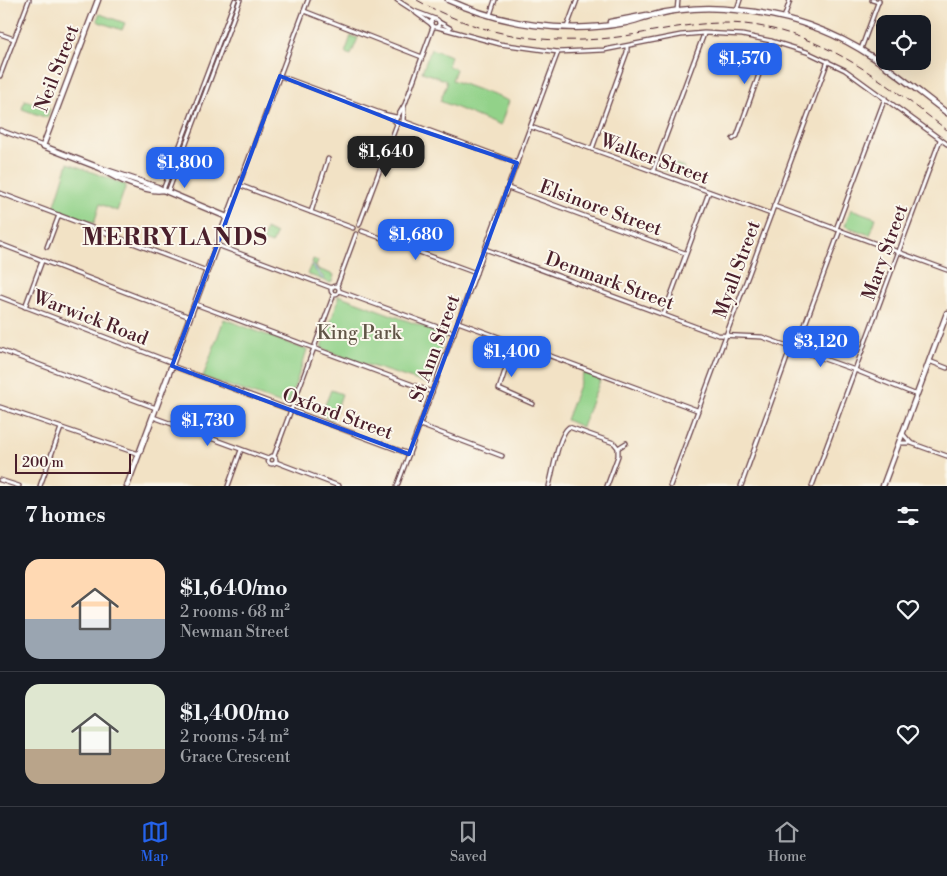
<!DOCTYPE html>
<html lang="en">
<head>
<meta charset="utf-8">
<style>
	:root { --surface:#171b24; --page:#242831; --text:#f1f3f6; --muted:#9ea1a6; --line:#363941; --accent:#2563eb }
	body { margin:0; font-family:"Libre Bodoni",serif; background:var(--page); color:var(--text); height:100vh; display:flex; flex-direction:column; font-size:19px; white-space:nowrap }
	* { box-sizing:border-box; margin:0 }
	p { font-size:16px; color:var(--muted) }
	.icon { flex:none; width:28px; height:28px; fill:none; stroke:currentColor; stroke-width:2; stroke-linecap:round; stroke-linejoin:round }
	.map { position:relative; height:486px; overflow:hidden }
	.details { display:flex; flex-direction:column; background:var(--surface); flex:1 }
	.details>* { flex:none }
	.tools { position:absolute; left:876px; top:15px; display:grid; gap:10px }
	.tools a { display:grid; place-items:center; width:55px; height:55px; border-radius:10px; background:var(--surface); box-shadow:0 5px 20px #0002; font-size:25px }
	.scale { position:absolute; left:15px; bottom:12px; width:116px; box-sizing:border-box; padding-left:5px; border:2px solid #4a1f2b; border-top:0; font-size:14px; line-height:18px; white-space:nowrap; color:#4a1f2b; -webkit-text-stroke:4px #fbf7ec; paint-order:stroke }
	.price { position:absolute; translate:-50% -42px; padding:0 11px; border-radius:10px; background:var(--accent); color:#fff; font-size:16px; line-height:32px; filter:drop-shadow(0 1px 2px #0008) }
	.price::after { content:''; position:absolute; left:50%; top:30px; width:15px; height:11px; margin-left:-8px; background:inherit; clip-path:polygon(0 0,100% 0,50% 100%) }
	.price.on { background:#222; color:#fff }
	ul { padding:0; list-style:none }
	li { display:flex; align-items:center; gap:15px; height:125px; padding:0 25px }
	li+li { border-top:1px solid var(--line) }
	li span { display:grid; place-items:center; flex:none; width:140px; height:100px; border-radius:15px; color:#555 }
	li>.icon { margin-inline-start:auto }
	span .icon { width:60px; height:60px; fill:#fffc; stroke-width:1 }
	li b { font-size:21px }
	h2 { display:flex; justify-content:space-between; align-items:center; height:60px; padding:0 25px; font-size:21px }
	.dock { display:flex; justify-content:space-around; align-items:center; height:70px; border-top:1px solid var(--line); background:var(--surface); font-size:14px; color:var(--muted) }
	.dock a { display:grid; justify-items:center; gap:2px }
	.dock .on { color:var(--accent) }
	.map>svg:first-child { display:block }
</style>
</head>
<body>
<div class="map">
<svg width="947" height="486" viewBox="0 0 947 486">
	<rect width="100%" height="100%" fill="#fbf7ec"/>
	<filter id="ink" filterUnits="userSpaceOnUse"><feTurbulence type="fractalNoise" baseFrequency=".02" numOctaves="2"/><feDisplacementMap in="SourceGraphic" scale="10" xChannelSelector="R" yChannelSelector="G"/><feConvolveMatrix kernelMatrix="1 2 1 2 8 2 1 2 1" color-interpolation-filters="sRGB"/></filter>
	<filter id="wash" filterUnits="userSpaceOnUse"><feTurbulence type="fractalNoise" baseFrequency=".0096" numOctaves="4" result="noise"/><feDisplacementMap in="SourceGraphic" scale="20" xChannelSelector="R" yChannelSelector="G"/><feGaussianBlur stdDeviation="1.12" result="paint"/><feColorMatrix in="noise" values="0 0 0 0 0 0 0 0 0 0 0 0 0 0 0 0 0 1.4 0 .05"/><feComposite in="paint" operator="in"/></filter>
	<g filter="url(#wash)">
		<rect width="100%" height="100%" fill="#f2e2c5"/>
		<g fill="#92d289" stroke="#6e785a">
			<polygon points="100,14 125,23 122,30 99,22 97,19"/>
			<polygon points="351,36 358,38 351,55 345,53"/>
			<polygon points="431,49 451,56 448,66 456,69 452,80 509,101 500,126 440,101 447,84 445,80 422,72"/>
			<polygon points="25,100 50,109 47,118 22,109"/>
			<polygon points="664,160 684,167 680,176 662,169 661,167"/>
			<polygon points="68,163 126,185 117,211 100,204 94,223 54,208"/>
			<polygon points="851,209 876,218 870,235 845,226"/>
			<polygon points="266,229 276,234 272,244 263,241"/>
			<polygon points="313,259 318,261 316,267 318,269 334,275 332,282 330,283 307,274 311,265 322,279 324,278 312,263"/>
			<polygon points="338,295 446,335 428,384 352,360 321,348 338,301"/>
			<polygon points="224,319 307,350 288,406 203,377"/>
			<polygon points="584,372 601,378 582,427 566,420"/>
			<polygon points="331,390 342,394 333,420 321,415"/>
		</g>
		<g fill="none" stroke-linecap="round" stroke-linejoin="round">
			<polyline stroke="#6dbce8" stroke-width="1" points="312,265 323,279"/>
		</g>
	</g>
	<g filter="url(#ink)">
		<g fill="none" stroke-linecap="round" stroke-linejoin="round">
			<defs>
				<g id="street">
					<polyline points="397,0 414,11 435,19"/>
					<polyline points="872,0 879,2"/>
					<polyline points="737,9 740,0"/>
					<polyline points="304,11 422,57"/>
					<polyline points="677,11 678,0"/>
					<polyline points="416,13 431,24"/>
					<polyline points="490,15 495,0"/>
					<polyline points="784,18 790,0"/>
					<circle cx="435" cy="23" r="4"/>
					<polyline points="439,22 450,28"/>
					<polyline points="437,27 500,44 558,52 604,50 681,35 704,33 742,35 771,41 807,52 845,70 947,144"/>
					<polyline points="567,27 577,0"/>
					<polyline points="0,34 14,39"/>
					<polyline points="861,49 879,0"/>
					<polyline points="0,76 29,0"/>
					<polyline points="280,76 383,114 396,117"/>
					<polyline points="384,114 395,121"/>
					<polyline points="403,121 517,163"/>
					<polyline points="403,121 404,107"/>
					<polyline points="397,124 395,121 405,104 433,27"/>
					<polyline points="531,127 771,214"/>
					<polyline points="0,130 43,146"/>
					<polyline points="733,139 737,136 771,41"/>
					<polyline points="592,149 627,52 627,47"/>
					<polyline points="653,171 704,34"/>
					<polyline points="239,185 353,228"/>
					<polyline points="508,188 685,253"/>
					<polyline points="163,190 235,0"/>
					<polyline points="168,192 240,0"/>
					<polyline points="0,193 207,271"/>
					<polyline points="774,206 947,270"/>
					<polyline points="311,212 328,159"/>
					<polyline points="227,217 308,0"/>
					<polyline points="359,225 397,124"/>
					<polyline points="836,229 885,98"/>
					<polyline points="362,231 476,273"/>
					<polyline points="0,244 190,317"/>
					<polyline points="217,245 332,288"/>
					<polyline points="47,247 59,215"/>
					<polyline points="485,249 718,335 762,337 855,370 917,395"/>
					<polyline points="337,286 356,234"/>
					<circle cx="335" cy="290" r="4"/>
					<polyline points="339,291 454,333"/>
					<polyline points="0,297 173,363"/>
					<polyline points="195,304 432,392"/>
					<polyline points="25,307 42,261"/>
					<polyline points="664,314 709,192"/>
					<polyline points="458,322 697,410"/>
					<polyline points="514,343 499,389 533,404"/>
					<polyline points="796,349 840,230"/>
					<polyline points="0,350 156,408"/>
					<polyline points="929,361 947,368"/>
					<polyline points="172,366 409,454"/>
					<polyline points="0,407 139,454"/>
					<polyline points="153,417 268,459"/>
					<polyline points="420,425 502,456"/>
					<polyline points="903,434 910,442"/>
					<polyline points="899,443 911,443 947,456"/>
					<polyline points="618,448 626,443"/>
					<circle cx="272" cy="460" r="4"/>
					<polyline points="274,456 334,294"/>
					<polyline points="276,462 339,486"/>
					<polyline points="0,480 19,486"/>
					<polyline points="40,486 61,428"/>
					<polyline points="228,486 241,450"/>
					<polyline points="397,486 558,52"/>
					<path d="M549,486C553,472 558,435 569,427L614,443L618,448V456L607,486"/>
					<polyline points="670,486 828,61"/>
					<polyline points="741,486 791,347"/>
					<polyline points="812,486 940,140"/>
				</g>
				<g id="secondary">
					<polyline points="98,0 43,146 100,168 157,187 163,190 227,217 127,486"/>
					<path d="M448,0C503,25 565,34 625,23C635,21 644,17 654,15C681,8 710,7 737,10C786,14 834,31 874,58C899,75 923,95 947,113"/>
					<polyline points="610,22 647,15"/>
					<path d="M103,170C117,179 147,193 163,190"/>
					<polyline points="883,486 947,313"/>
				</g>
			</defs>
			<use href="#street" stroke="#633c42" stroke-width="5.5"/>
			<use href="#secondary" stroke="#633c42" stroke-width="7"/>
			<use href="#street" stroke="#fff" stroke-width="3"/>
			<use href="#secondary" stroke="#fff" stroke-width="4.5"/>
			<path stroke="#4a1f2b" stroke-width="1" stroke-dasharray="8 4" stroke-linecap="butt" d="M417,0C481,37 552,47 625,36C673,28 715,17 764,27C837,42 889,86 947,130"/>
		</g>
	</g>
	<path fill="none" stroke="#1d4ed8" stroke-width="4" stroke-linejoin="round" d="M280,76L402,124L517,163L409,454L172,366Z"/>
	<g text-anchor="middle" stroke-width="4" stroke-linejoin="round" paint-order="stroke">
		<g font-size="19" fill="#4a1f2b" stroke="#fbf7ec">
			<text transform="translate(56 68) rotate(-69)" y="7">Neil Street</text>
			<text transform="translate(655 158) rotate(20)" y="7">Walker Street</text>
			<text transform="translate(601 207) rotate(20)" y="7">Elsinore Street</text>
			<text transform="translate(884 252) rotate(-70)" y="7">Mary Street</text>
			<text transform="translate(736 269) rotate(-70)" y="7">Myall Street</text>
			<text transform="translate(610 280) rotate(20)" y="7">Denmark Street</text>
			<text transform="translate(91 317) rotate(21)" y="7">Warwick Road</text>
			<text transform="translate(434 348) rotate(-70)" y="7">St Ann Street</text>
			<text transform="translate(338 413) rotate(20)" y="7">Oxford Street</text>
		</g>
		<g font-size="19" fill="#605547" stroke="#fbf7ec">
			<text x="359" y="339">King Park</text>
		</g>
		<g font-size="24" font-weight="bold" letter-spacing="1" fill="#4a1f2b" stroke="#fbf7ec">
			<text x="175" y="245">MERRYLANDS</text>
		</g>
	</g>
</svg>
<div class="tools">
<a><svg class="icon" aria-label="locate" viewBox="0 0 24 24"><circle cx="12" cy="12" r="6"/><path d="M12 2v4M12 18v4M2 12h4M18 12h4"/></svg></a>
</div>
<div class="scale">200 m</div>
<b class="price" style="left:745px;top:85px">$1,570</b>
<b class="price on" style="left:386px;top:178px">$1,640</b>
<b class="price" style="left:185px;top:189px">$1,800</b>
<b class="price" style="left:416px;top:261px">$1,680</b>
<b class="price" style="left:821px;top:368px">$3,120</b>
<b class="price" style="left:512px;top:378px">$1,400</b>
<b class="price" style="left:208px;top:447px">$1,730</b>
</div>
<section class="details">
<h2>7 homes<svg class="icon" aria-label="filters" viewBox="0 0 24 24"><path d="M4 7h16M4 17h16"/><circle cx="9" cy="7" r="2"/><circle cx="15" cy="17" r="2"/></svg></h2>
<ul>
<li><span style="background:linear-gradient(#ffd9b3 60%,#9aa5b1 0)"><svg class="icon" aria-label="home" viewBox="0 0 24 24"><path d="M3 11l9-7 9 7M6 9v11h12V9"/></svg></span><div><b>$1,640/mo</b><p>2 rooms · 68 m²</p><p>Newman Street</p></div><svg class="icon" aria-label="heart" viewBox="0 0 24 24"><path d="M12 20l-8-8c-3-5 5-10 8-4 3-6 11-1 8 4z"/></svg></li>
<li><span style="background:linear-gradient(#dfe7d0 65%,#b9a48a 0)"><svg class="icon" aria-label="home" viewBox="0 0 24 24"><path d="M3 11l9-7 9 7M6 9v11h12V9"/></svg></span><div><b>$1,400/mo</b><p>2 rooms · 54 m²</p><p>Grace Crescent</p></div><svg class="icon" aria-label="heart" viewBox="0 0 24 24"><path d="M12 20l-8-8c-3-5 5-10 8-4 3-6 11-1 8 4z"/></svg></li>
</ul>
</section>
<nav class="dock">
<a class="on"><svg class="icon" aria-label="map" viewBox="0 0 24 24"><path d="M3 6l6-2 6 2 6-2v14l-6 2-6-2-6 2zM9 4v14M15 6v14"/></svg>Map</a>
<a><svg class="icon" aria-label="saved" viewBox="0 0 24 24"><path d="M7 4h10v16l-5-4-5 4z"/></svg>Saved</a>
<a><svg class="icon" aria-label="home" viewBox="0 0 24 24"><path d="M3 11l9-7 9 7M6 9v11h12V9"/></svg>Home</a>
</nav>
</body>
</html>
